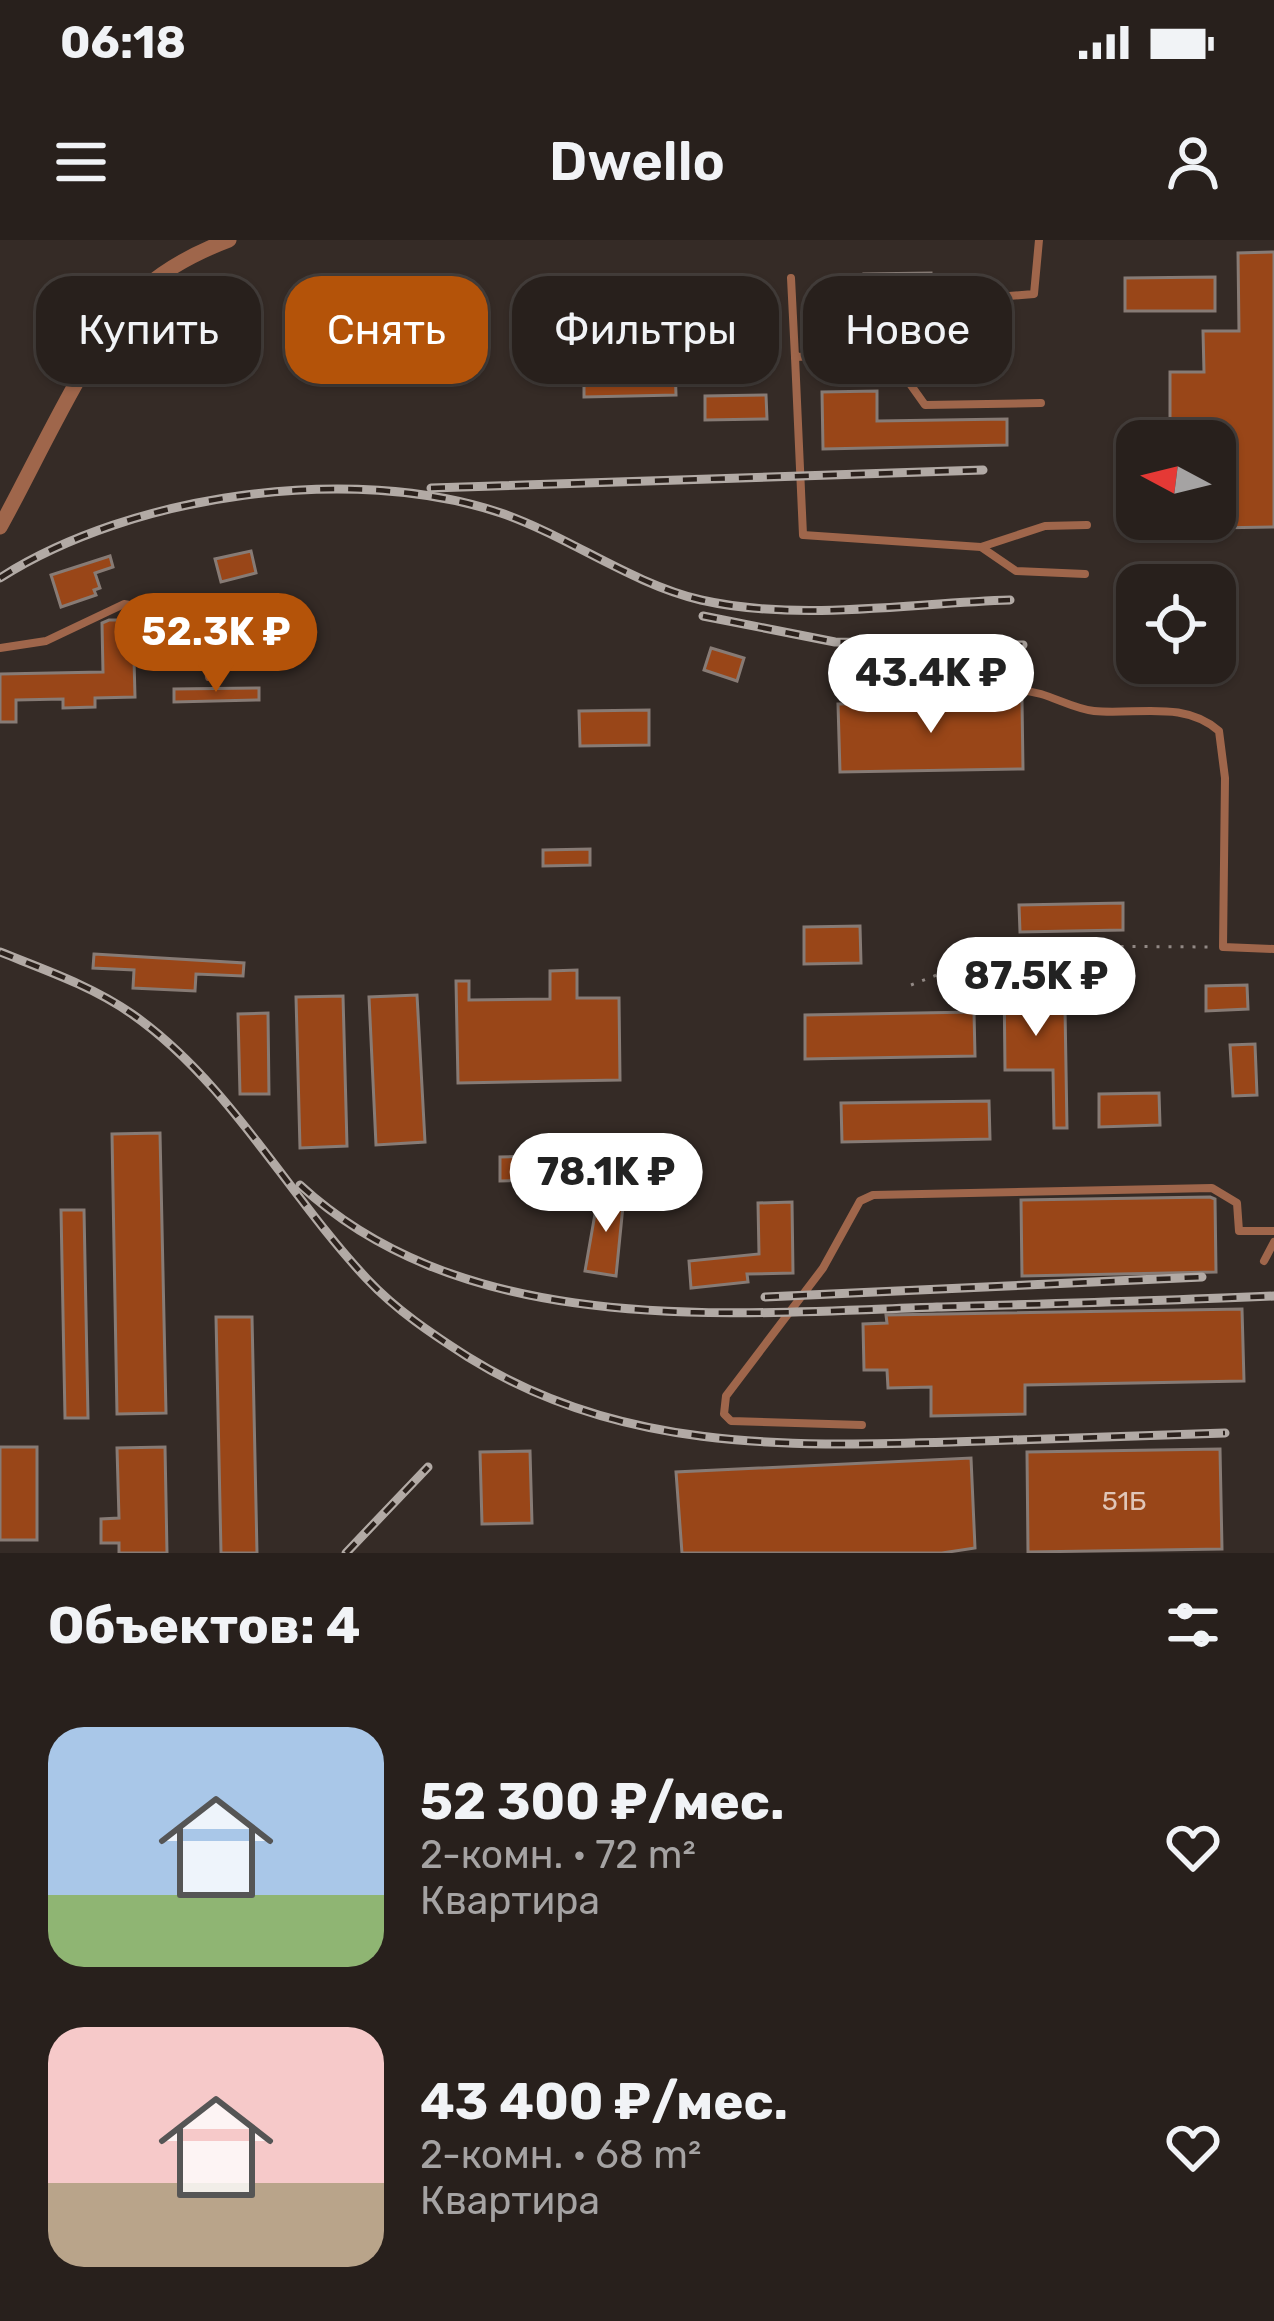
<!DOCTYPE html>
<html lang="ru">
<head>
<meta charset="utf-8">
<style>
	:root { --surface:#28201c; --page:#302825; --text:#f1f3f6; --muted:#a5a3a3; --line:#443e3b; --accent:#b45309 }
	body { margin:0; font-family:Rubik,sans-serif; background:var(--page); color:var(--text); height:100vh; display:flex; flex-direction:column; font-size:45px; white-space:nowrap }
	* { box-sizing:border-box; margin:0 }
	p { font-size:39px; color:var(--muted) }
	.icon { flex:none; width:66px; height:66px; fill:none; stroke:currentColor; stroke-width:2; stroke-linecap:round; stroke-linejoin:round }
	.map { position:relative; height:1313px; overflow:hidden }
	.panel { display:flex; flex-direction:column; background:var(--surface); flex:1 }
	.panel>* { flex:none }
	.top-card { position:absolute; left:36px; top:36px; width:1203px; height:108px; display:flex; gap:24px }
	.needle { width:78px; rotate:277deg }
	.buttons { position:absolute; left:1116px; top:180px; display:grid; gap:24px }
	.buttons a { display:grid; place-items:center; width:120px; height:120px; border-radius:24px; background:var(--surface); box-shadow:0 3px 9px #0004,0 0 0 3px var(--line); font-size:60px }
	.price { position:absolute; translate:-50% -102px; padding:0 27px; border-radius:42px; background:#fff; color:#222; font-size:39px; line-height:78px; filter:drop-shadow(0 3px 6px #0008) }
	.price::after { content:''; position:absolute; left:50%; top:72px; width:36px; height:27px; margin-left:-18px; background:inherit; clip-path:polygon(0 0,100% 0,50% 100%) }
	.price.selected { background:var(--accent); color:#fff }
	ul { padding:0; list-style:none }
	li { display:flex; align-items:center; gap:36px; height:300px; padding:0 48px }
	li span { display:grid; place-items:center; flex:none; width:336px; height:240px; border-radius:36px; color:#555 }
	li>.icon { margin-inline-start:auto }
	span .icon { width:144px; height:144px; fill:#fffc; stroke-width:1 }
	li b { font-size:51px }
	h2 { display:flex; justify-content:space-between; align-items:center; height:144px; padding:0 48px; font-size:51px }
	.chip { padding:0 42px; border-radius:36px; background:var(--surface); box-shadow:0 3px 9px #0004,0 0 0 3px var(--line); font-size:42px; line-height:108px }
	.chip.selected { background:var(--accent); color:#fff }
	.status { display:flex; justify-content:space-between; align-items:center; height:84px; padding:0 60px; background:var(--surface); direction:ltr }
	.status svg { height:33px; fill:currentColor }
	header { display:flex; justify-content:space-between; align-items:center; height:156px; padding:0 48px; background:var(--surface); font-size:54px; font-weight:600 }
	.map>svg:first-child { display:block }
</style>
</head>
<body>
<div class="status"><b>06:18</b><svg viewBox="0 0 49 12"><path d="M0 12V9h3v3zM5 12V6h3v6zM10 12V3h3v9zM15 12V0h3v12zM26 1h20v11H26zM47 4h2v5h-2z"/></svg></div>
<header><svg class="icon" aria-label="menu" viewBox="0 0 24 24"><path d="M4 6h16M4 12h16M4 18h16"/></svg>Dwello<svg class="icon" aria-label="person" viewBox="0 0 24 24"><circle cx="12" cy="8" r="4"/><path d="M4 21q1-7 8-7t8 7"/></svg></header>
<div class="map">
<svg width="1274" height="1313" viewBox="0 0 1274 1313">
	<rect width="100%" height="100%" fill="#352b26"/>
	<g fill="#994618" stroke="#877b75" stroke-width="3">
		<polygon points="1274,12 1274,287 1215,288 1215,201 1170,201 1170,132 1204,132 1203,91 1239,91 1238,13"/>
		<polygon points="931,33 931,46 865,47 864,34"/>
		<polygon points="1215,37 1215,71 1125,71 1125,38"/>
		<rect x="739" y="61" width="24" height="45"/>
		<polygon points="675,123 676,155 584,157 584,125"/>
		<polygon points="877,151 877,181 1007,179 1007,205 823,209 822,152"/>
		<polygon points="766,155 767,179 705,180 705,156"/>
		<polygon points="251,311 256,333 221,342 215,319"/>
		<polygon points="110,316 113,327 95,333 100,348 94,350 96,355 61,367 51,335"/>
		<polygon points="109,380 133,380 135,457 95,458 95,467 63,468 63,459 16,460 16,482 0,482 0,434 103,432 102,383"/>
		<polygon points="711,408 744,418 737,441 704,430"/>
		<polygon points="259,448 259,460 174,462 174,449"/>
		<polygon points="1022,461 1023,529 840,532 838,464"/>
		<polygon points="649,470 649,505 580,506 579,471"/>
		<polygon points="590,609 590,625 543,626 543,610"/>
		<polygon points="1123,663 1123,690 1020,692 1019,665"/>
		<polygon points="860,686 861,723 804,724 804,687"/>
		<polygon points="94,714 244,723 243,736 196,734 195,751 133,748 134,730 93,728"/>
		<polygon points="577,730 577,758 619,758 620,840 458,843 456,741 469,741 469,760 550,759 550,731"/>
		<polygon points="1004,735 1035,735 1035,769 1065,769 1067,888 1054,888 1053,830 1005,830"/>
		<polygon points="1247,745 1248,769 1206,771 1206,746"/>
		<polygon points="417,755 425,902 376,905 369,757"/>
		<polygon points="343,756 347,906 300,908 296,757"/>
		<polygon points="974,772 975,816 805,819 805,775"/>
		<polygon points="268,773 269,854 240,854 238,774"/>
		<polygon points="1255,804 1257,855 1233,856 1230,805"/>
		<polygon points="1159,853 1160,885 1099,887 1099,854"/>
		<polygon points="989,861 990,899 842,902 841,863"/>
		<polygon points="160,893 166,1173 117,1174 112,894"/>
		<polygon points="536,916 536,940 500,941 500,917"/>
		<polygon points="599,951 624,956 616,1036 585,1031"/>
		<polygon points="1210,957 1215,959 1216,1032 1022,1036 1021,960"/>
		<polygon points="792,962 793,1033 747,1034 748,1042 691,1048 689,1021 759,1014 758,963"/>
		<polygon points="61,970 84,970 88,1178 65,1178"/>
		<polygon points="1242,1069 1244,1141 1025,1145 1025,1174 931,1176 931,1147 888,1148 887,1130 864,1130 863,1084 887,1083 886,1075"/>
		<polygon points="216,1077 252,1077 257,1313 221,1313"/>
		<rect x="0" y="1207" width="37" height="93"/>
		<polygon points="165,1207 167,1313 119,1313 119,1303 101,1303 101,1279 119,1278 117,1208"/>
		<polygon points="1220,1209 1222,1309 1028,1312 1027,1212"/>
		<polygon points="530,1211 532,1283 482,1284 480,1212"/>
		<polygon points="971,1218 975,1308 942,1313 682,1313 676,1232"/>
	</g>
	<g fill="none" stroke-linecap="round" stroke-linejoin="round">
		<polyline stroke="#928985" stroke-width="3" stroke-dasharray="3 9" stroke-linecap="butt" points="911,745 993,713 1045,706 1215,707"/>
		<g stroke="#9f664b" stroke-width="8">
			<polyline points="791,38 795,117 888,113 916,71 935,62 1034,54 1039,0"/>
			<polyline points="888,113 925,165 1041,163"/>
			<polyline points="795,117 803,295 981,307 1016,331 1085,334"/>
			<polyline points="981,307 1045,286 1087,285"/>
			<path d="M0,408L46,401L124,364C175,372 204,384 209,437"/>
			<path d="M929,450C967,448 1004,444 1041,454C1058,459 1076,469 1094,471C1137,475 1184,460 1219,491L1225,538L1223,707L1274,709"/>
			<polyline points="1264,1021 1274,1002"/>
			<polyline points="862,1185 731,1181 724,1174 726,1156 823,1028 860,961 873,955 1212,948 1237,963 1239,991 1274,991"/>
		</g>
		<path stroke="#9f664b" stroke-width="15" d="M0,287C34,227 94,92 142,50C168,27 197,12 229,0"/>
		<defs>
			<g id="rail">
				<polyline points="431,248 983,230"/>
				<path d="M0,338C131,254 352,223 501,273C570,297 630,343 701,360C798,382 910,363 1010,360"/>
				<polyline points="703,376 835,402 1023,405"/>
				<path d="M0,712C45,730 92,746 132,774C228,841 288,955 367,1039C396,1070 432,1094 468,1117C617,1210 782,1207 952,1202C1043,1199 1134,1196 1225,1193"/>
				<path d="M300,945C467,1099 728,1074 937,1067C1049,1064 1162,1061 1274,1056"/>
				<polyline points="765,1057 1202,1037"/>
				<polyline points="346,1313 428,1227"/>
			</g>
		</defs>
		<use href="#rail" stroke="#b2aaa5" stroke-width="9"/>
		<use href="#rail" stroke="#2b211c" stroke-width="4.5" stroke-dasharray="14" stroke-linecap="butt"/>
	</g>
	<g text-anchor="middle" stroke-width="9" stroke-linejoin="round" paint-order="stroke">
		<g font-size="27" fill="#e0c6b8">
			<text x="1124" y="1270">51Б</text>
		</g>
	</g>
</svg>
<div class="buttons">
<a><svg class="needle" viewBox="-14 -14 28 28"><path d="M0-13l5 13h-10z" fill="#e53935"/><path d="M0 13l5-13h-10z" fill="#a5a3a3"/></svg></a>
<a><svg class="icon" aria-label="locate" viewBox="0 0 24 24"><circle cx="12" cy="12" r="6"/><path d="M12 2v4M12 18v4M2 12h4M18 12h4"/></svg></a>
</div>
<b class="price selected" style="left:216px;top:455px">52.3K ₽</b>
<b class="price" style="left:931px;top:496px">43.4K ₽</b>
<b class="price" style="left:1036px;top:799px">87.5K ₽</b>
<b class="price" style="left:606px;top:995px">78.1K ₽</b>
<div class="top-card">
<a class="chip">Купить</a>
<a class="chip selected">Снять</a>
<a class="chip">Фильтры</a>
<a class="chip">Новое</a>
</div>
</div>
<section class="panel">
<h2>Объектов: 4<svg class="icon" aria-label="filters" viewBox="0 0 24 24"><path d="M4 7h16M4 17h16"/><circle cx="9" cy="7" r="2"/><circle cx="15" cy="17" r="2"/></svg></h2>
<ul>
<li><span style="background:linear-gradient(#a9c7e8 70%,#8fb573 0)"><svg class="icon" aria-label="home" viewBox="0 0 24 24"><path d="M3 11l9-7 9 7M6 9v11h12V9"/></svg></span><div><b>52 300 ₽/мес.</b><p>2-комн. · 72 m²</p><p>Квартира</p></div><svg class="icon" aria-label="heart" viewBox="0 0 24 24"><path d="M12 20l-8-8c-3-5 5-10 8-4 3-6 11-1 8 4z"/></svg></li>
<li><span style="background:linear-gradient(#f6c9c9 65%,#b9a48a 0)"><svg class="icon" aria-label="home" viewBox="0 0 24 24"><path d="M3 11l9-7 9 7M6 9v11h12V9"/></svg></span><div><b>43 400 ₽/мес.</b><p>2-комн. · 68 m²</p><p>Квартира</p></div><svg class="icon" aria-label="heart" viewBox="0 0 24 24"><path d="M12 20l-8-8c-3-5 5-10 8-4 3-6 11-1 8 4z"/></svg></li>
</ul>
</section>
</body>
</html>
